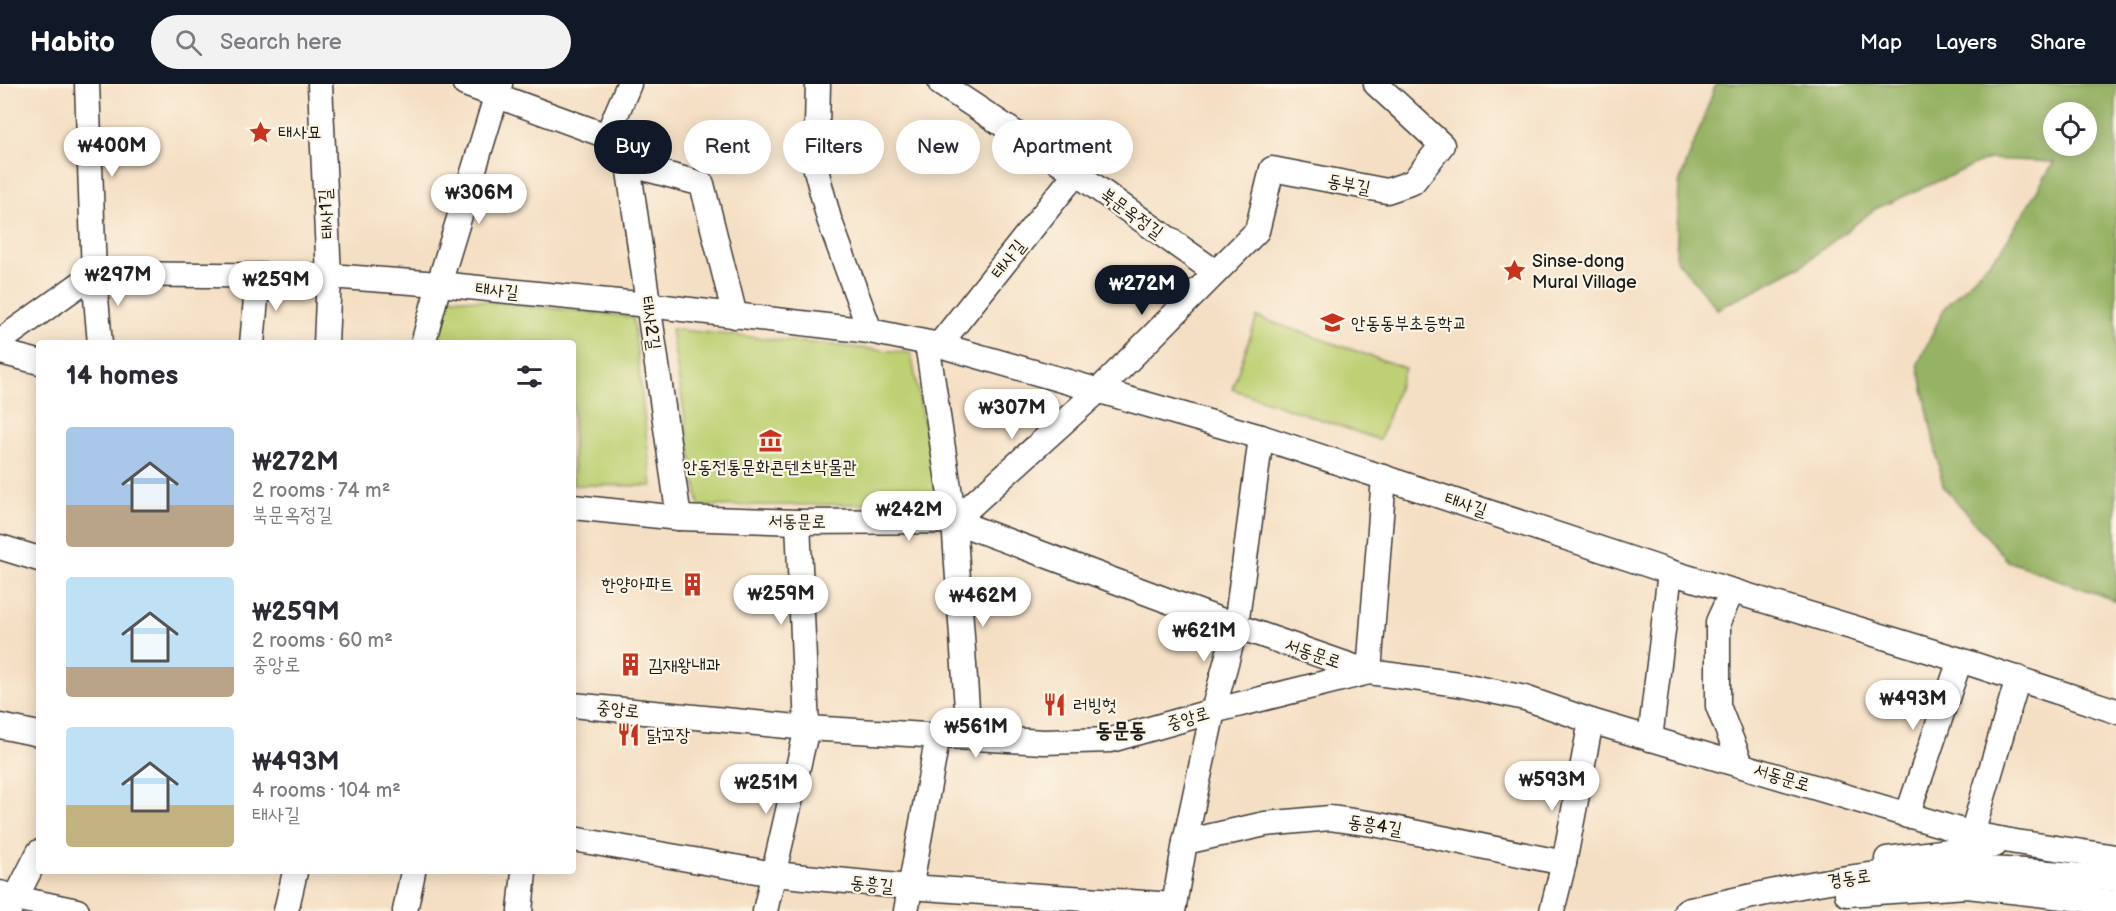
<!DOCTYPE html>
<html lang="en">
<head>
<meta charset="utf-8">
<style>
	:root { --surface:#fff; --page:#f2f2f3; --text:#2b2b33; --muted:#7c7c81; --accent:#111827 }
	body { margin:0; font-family:"Balsamiq Sans","Poor Story",sans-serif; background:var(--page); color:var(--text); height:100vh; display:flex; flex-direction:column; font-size:22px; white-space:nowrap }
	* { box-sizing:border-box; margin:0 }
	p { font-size:20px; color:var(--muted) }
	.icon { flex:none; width:33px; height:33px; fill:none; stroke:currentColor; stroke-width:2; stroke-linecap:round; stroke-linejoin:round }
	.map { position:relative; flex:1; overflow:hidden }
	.details { position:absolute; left:36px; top:256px; width:540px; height:534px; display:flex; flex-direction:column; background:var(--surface); border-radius:6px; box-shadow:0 3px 15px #0003 }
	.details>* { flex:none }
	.guide { position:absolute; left:594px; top:36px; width:570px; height:54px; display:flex; gap:12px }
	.tools { position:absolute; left:2043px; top:18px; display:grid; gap:12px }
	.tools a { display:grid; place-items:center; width:54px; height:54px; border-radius:50%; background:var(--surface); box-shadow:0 3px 15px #0003; font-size:30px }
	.price { position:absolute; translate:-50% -51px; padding:0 14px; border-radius:21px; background:#fff; color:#222; font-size:20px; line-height:39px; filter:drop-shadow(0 2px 3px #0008) }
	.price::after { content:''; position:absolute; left:50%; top:36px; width:18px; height:14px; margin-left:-9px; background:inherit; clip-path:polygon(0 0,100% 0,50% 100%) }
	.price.current { background:var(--accent); color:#fff }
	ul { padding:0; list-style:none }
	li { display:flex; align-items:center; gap:18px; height:150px; padding:0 30px }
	li span { display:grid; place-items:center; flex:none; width:168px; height:120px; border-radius:6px; color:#555 }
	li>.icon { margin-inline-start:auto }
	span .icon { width:72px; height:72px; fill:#fffc; stroke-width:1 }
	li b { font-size:26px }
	h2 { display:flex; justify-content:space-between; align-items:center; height:72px; padding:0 30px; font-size:26px }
	.chip { padding:0 21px; border-radius:27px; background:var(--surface); box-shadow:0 3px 15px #0003; font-size:21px; line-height:54px }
	.chip.current { background:var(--accent); color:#fff }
	header { display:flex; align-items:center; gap:36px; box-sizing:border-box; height:84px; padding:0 30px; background:var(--accent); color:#fff }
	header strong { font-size:28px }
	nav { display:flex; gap:33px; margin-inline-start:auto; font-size:21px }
	.search { width:420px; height:54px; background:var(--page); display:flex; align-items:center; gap:15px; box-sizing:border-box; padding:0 21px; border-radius:33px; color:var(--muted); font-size:22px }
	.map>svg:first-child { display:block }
</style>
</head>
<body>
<header>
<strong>Habito</strong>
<div class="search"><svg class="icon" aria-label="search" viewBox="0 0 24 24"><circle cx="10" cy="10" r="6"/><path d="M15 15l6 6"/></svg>Search here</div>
<nav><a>Map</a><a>Layers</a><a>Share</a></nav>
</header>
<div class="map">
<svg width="2116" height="827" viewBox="0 0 2116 827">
	<rect width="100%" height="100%" fill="#fcf5e5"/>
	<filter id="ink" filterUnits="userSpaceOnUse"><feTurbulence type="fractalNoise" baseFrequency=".0167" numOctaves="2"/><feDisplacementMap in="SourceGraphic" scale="12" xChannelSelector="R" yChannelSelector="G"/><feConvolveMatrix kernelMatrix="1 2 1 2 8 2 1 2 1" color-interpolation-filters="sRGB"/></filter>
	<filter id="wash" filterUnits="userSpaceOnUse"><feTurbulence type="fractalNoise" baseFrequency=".008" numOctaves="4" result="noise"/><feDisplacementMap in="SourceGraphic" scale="24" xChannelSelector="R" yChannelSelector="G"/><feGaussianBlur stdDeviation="1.35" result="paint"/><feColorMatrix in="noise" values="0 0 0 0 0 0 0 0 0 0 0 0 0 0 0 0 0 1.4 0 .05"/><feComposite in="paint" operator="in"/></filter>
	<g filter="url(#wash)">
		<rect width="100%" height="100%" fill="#f5dfc4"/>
		<g fill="#bed073" stroke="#6d7648" stroke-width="1.5">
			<polygon points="447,213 633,233 652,402 573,401 573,260 436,260"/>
			<polygon points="1257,233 1405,284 1380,356 1232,305"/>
			<polygon points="671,245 911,269 938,419 699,422"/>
		</g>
		<path fill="#96b265" stroke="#596740" stroke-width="1.5" fill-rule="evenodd" d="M1716,0H2116V517L2008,477L1943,402L1918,280L1945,223L2001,166L2054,78L1988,75L1875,125L1801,182L1717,225L1676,175L1679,100ZM2054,28H2086V62H2054Z"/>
	</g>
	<g filter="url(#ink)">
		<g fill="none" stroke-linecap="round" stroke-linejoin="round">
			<defs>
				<g id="minor">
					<polyline points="87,0 94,190 100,260"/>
					<polyline points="320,0 329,192 326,260"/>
					<polyline points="465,0 607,52 622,62 628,80 679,434"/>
					<polyline points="818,0 816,86 829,135 870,247"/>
					<polyline points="941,0 1076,89 1215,188"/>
					<polyline points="607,52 629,0"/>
					<polyline points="628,80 702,100 735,232"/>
					<polyline points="94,190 329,192 439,200 648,221 870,247 939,261 1261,353 1670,488 1960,576 2116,627"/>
					<polyline points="0,257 94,190"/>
					<polyline points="927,259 954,437 969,653"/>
					<polyline points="252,260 258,192"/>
					<polyline points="423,260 439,200 500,0"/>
					<polyline points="939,261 1076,89"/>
					<polyline points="0,268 39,278"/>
					<polyline points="573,423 679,434 798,438 954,437 1236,542 1369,588 1458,600 1525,614 1591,637 1972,750 2016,758 2116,773"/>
					<polyline points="954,437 1099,306 1257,147 1272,85 1387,107 1413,98 1442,61 1376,0"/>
					<polyline points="0,463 39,475"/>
					<polyline points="1732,507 1718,538 1718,622 1741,680"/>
					<polyline points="573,621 807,644 1044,658 1111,656 1213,627 1369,588 1384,393"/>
					<polyline points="0,642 39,650"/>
					<polyline points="1650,655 1670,488"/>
					<polyline points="1907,732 1960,576"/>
					<polyline points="1972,750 2018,594"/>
					<polyline points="573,755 774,790 909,803 1174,821"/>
					<polyline points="1185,758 1265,740 1330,734 1374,740 1564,779"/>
					<polyline points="1887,775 1995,761"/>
					<polyline points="0,809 15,814 77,827"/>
					<polyline points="1847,810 1967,802 2116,819"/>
					<polyline points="9,827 39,768"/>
					<polyline points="286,827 295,788"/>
					<polyline points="405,827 413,788"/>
					<polyline points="520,827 524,788"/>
					<polyline points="765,827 807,644 798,438"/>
					<polyline points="906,827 938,651"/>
					<polyline points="1173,827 1185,758 1213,627 1236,542 1261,353"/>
					<polyline points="1552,827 1564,779 1591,637"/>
					<path d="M1686,827C1771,807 1855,788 1943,785C2000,783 2059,790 2116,795"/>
				</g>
			</defs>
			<use href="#minor" stroke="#3d3935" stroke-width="27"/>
			<use href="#minor" stroke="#fff" stroke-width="24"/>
		</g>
	</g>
	<defs>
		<symbol id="sight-bare" viewBox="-9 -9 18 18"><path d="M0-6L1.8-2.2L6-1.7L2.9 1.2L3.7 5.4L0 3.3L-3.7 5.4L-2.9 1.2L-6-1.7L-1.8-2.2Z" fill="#c8321e" stroke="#fcf5e5" stroke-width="2.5" paint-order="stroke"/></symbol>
		<symbol id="school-bare" viewBox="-9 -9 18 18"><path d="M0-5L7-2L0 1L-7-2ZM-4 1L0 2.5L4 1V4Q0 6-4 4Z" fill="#c8321e" stroke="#fcf5e5" stroke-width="2.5" paint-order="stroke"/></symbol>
		<symbol id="museum-bare" viewBox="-9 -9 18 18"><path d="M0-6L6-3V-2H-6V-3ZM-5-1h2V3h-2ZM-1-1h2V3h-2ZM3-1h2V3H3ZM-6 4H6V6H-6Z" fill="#c8321e" stroke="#fcf5e5" stroke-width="2.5" paint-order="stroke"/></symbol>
		<symbol id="building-bare" viewBox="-9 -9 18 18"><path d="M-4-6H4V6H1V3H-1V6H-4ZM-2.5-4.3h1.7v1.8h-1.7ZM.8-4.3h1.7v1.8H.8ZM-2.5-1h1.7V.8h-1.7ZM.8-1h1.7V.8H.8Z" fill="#c8321e" stroke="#fcf5e5" stroke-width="2.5" paint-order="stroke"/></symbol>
		<symbol id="restaurant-bare" viewBox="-9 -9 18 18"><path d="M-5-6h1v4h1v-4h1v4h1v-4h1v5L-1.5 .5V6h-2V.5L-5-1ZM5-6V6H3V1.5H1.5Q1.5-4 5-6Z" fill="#c8321e" stroke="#fcf5e5" stroke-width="2.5" paint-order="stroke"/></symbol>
	</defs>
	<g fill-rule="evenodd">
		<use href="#sight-bare" x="244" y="32" width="33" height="33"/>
		<use href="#sight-bare" x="1498" y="170" width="33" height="33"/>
		<use href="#school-bare" x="1316" y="222" width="33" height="33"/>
		<use href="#museum-bare" x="754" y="340" width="33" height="33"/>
		<use href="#building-bare" x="676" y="484" width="33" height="33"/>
		<use href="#building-bare" x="614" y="564" width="33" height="33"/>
		<use href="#restaurant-bare" x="1038" y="604" width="33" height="33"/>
		<use href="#restaurant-bare" x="612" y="634" width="33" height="33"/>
	</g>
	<g text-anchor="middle" stroke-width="4.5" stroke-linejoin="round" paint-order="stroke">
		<g font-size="18" fill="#1c1c1c" stroke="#fcf5e5" text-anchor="start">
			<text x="278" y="54">태사묘</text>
			<text x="1532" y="183">Sinse-dong<tspan x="1532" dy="21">Mural Village</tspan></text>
			<text x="1351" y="245">안동동부초등학교</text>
			<text x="770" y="389" text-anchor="middle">안동전통문화콘텐츠박물관</text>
			<text x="674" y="506" text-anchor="end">한양아파트</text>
			<text x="648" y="587">김재왕내과</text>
			<text x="1073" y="627">러빙헛</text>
			<text x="647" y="657">닭꼬장</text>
		</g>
		<g font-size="18" fill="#1c1c1c" stroke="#fcf5e5">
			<text transform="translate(1349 100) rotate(11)" y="6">동부길</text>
			<text transform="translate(1132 129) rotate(36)" y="6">북문옥정길</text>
			<text transform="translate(326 130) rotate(-93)" y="6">태사1길</text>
			<text transform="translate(1008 175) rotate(-52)" y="6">태사길</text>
			<text transform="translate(497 206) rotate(6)" y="6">태사길</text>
			<text transform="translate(651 239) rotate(82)" y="6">태사2길</text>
			<text transform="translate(1466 420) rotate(18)" y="6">태사길</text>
			<text transform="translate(797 437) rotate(1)" y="6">서동문로</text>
			<text transform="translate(1313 569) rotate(19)" y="6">서동문로</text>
			<text transform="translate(618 625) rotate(6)" y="6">중앙로</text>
			<text transform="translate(1188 634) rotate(-16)" y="6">중앙로</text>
			<text transform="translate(1782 693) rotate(17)" y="6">서동문로</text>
			<text transform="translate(1375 741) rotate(9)" y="6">동흥4길</text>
			<text transform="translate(1849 794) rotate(-8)" y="6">경동로</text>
			<text transform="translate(872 800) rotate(6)" y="6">동흥길</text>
		</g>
		<g font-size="21" font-weight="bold" fill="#1c1c1c" stroke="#fcf5e5">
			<text x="1121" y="653">동문동</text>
		</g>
	</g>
</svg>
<div class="tools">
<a><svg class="icon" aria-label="locate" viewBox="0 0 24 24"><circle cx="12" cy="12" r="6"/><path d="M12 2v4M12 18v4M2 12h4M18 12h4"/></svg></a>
</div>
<b class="price" style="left:112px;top:94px">₩400M</b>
<b class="price" style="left:479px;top:141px">₩306M</b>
<b class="price" style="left:118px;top:223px">₩297M</b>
<b class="price" style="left:276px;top:228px">₩259M</b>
<b class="price current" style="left:1142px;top:232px">₩272M</b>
<b class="price" style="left:1012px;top:356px">₩307M</b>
<b class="price" style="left:909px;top:458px">₩242M</b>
<b class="price" style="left:781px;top:542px">₩259M</b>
<b class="price" style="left:983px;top:544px">₩462M</b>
<b class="price" style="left:1204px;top:579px">₩621M</b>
<b class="price" style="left:1913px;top:647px">₩493M</b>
<b class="price" style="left:976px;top:675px">₩561M</b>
<b class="price" style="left:1552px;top:728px">₩593M</b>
<b class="price" style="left:766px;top:731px">₩251M</b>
<div class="guide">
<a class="chip current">Buy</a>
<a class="chip">Rent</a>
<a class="chip">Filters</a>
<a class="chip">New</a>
<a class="chip">Apartment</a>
</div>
<section class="details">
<h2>14 homes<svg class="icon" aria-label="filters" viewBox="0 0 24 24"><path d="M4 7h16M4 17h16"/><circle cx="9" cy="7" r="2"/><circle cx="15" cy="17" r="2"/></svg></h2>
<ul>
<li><span style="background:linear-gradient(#a9c7e8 65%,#b9a48a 0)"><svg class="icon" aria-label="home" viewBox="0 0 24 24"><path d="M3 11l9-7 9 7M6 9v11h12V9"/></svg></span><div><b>₩272M</b><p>2 rooms · 74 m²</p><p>북문옥정길</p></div></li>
<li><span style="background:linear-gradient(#bfe0f5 75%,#b9a48a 0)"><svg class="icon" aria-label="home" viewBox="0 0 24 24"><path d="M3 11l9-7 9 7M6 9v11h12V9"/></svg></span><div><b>₩259M</b><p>2 rooms · 60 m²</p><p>중앙로</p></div></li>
<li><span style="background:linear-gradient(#bfe0f5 65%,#c2b280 0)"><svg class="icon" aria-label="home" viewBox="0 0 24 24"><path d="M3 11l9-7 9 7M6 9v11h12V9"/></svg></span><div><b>₩493M</b><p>4 rooms · 104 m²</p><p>태사길</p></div></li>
</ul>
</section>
</div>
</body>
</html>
